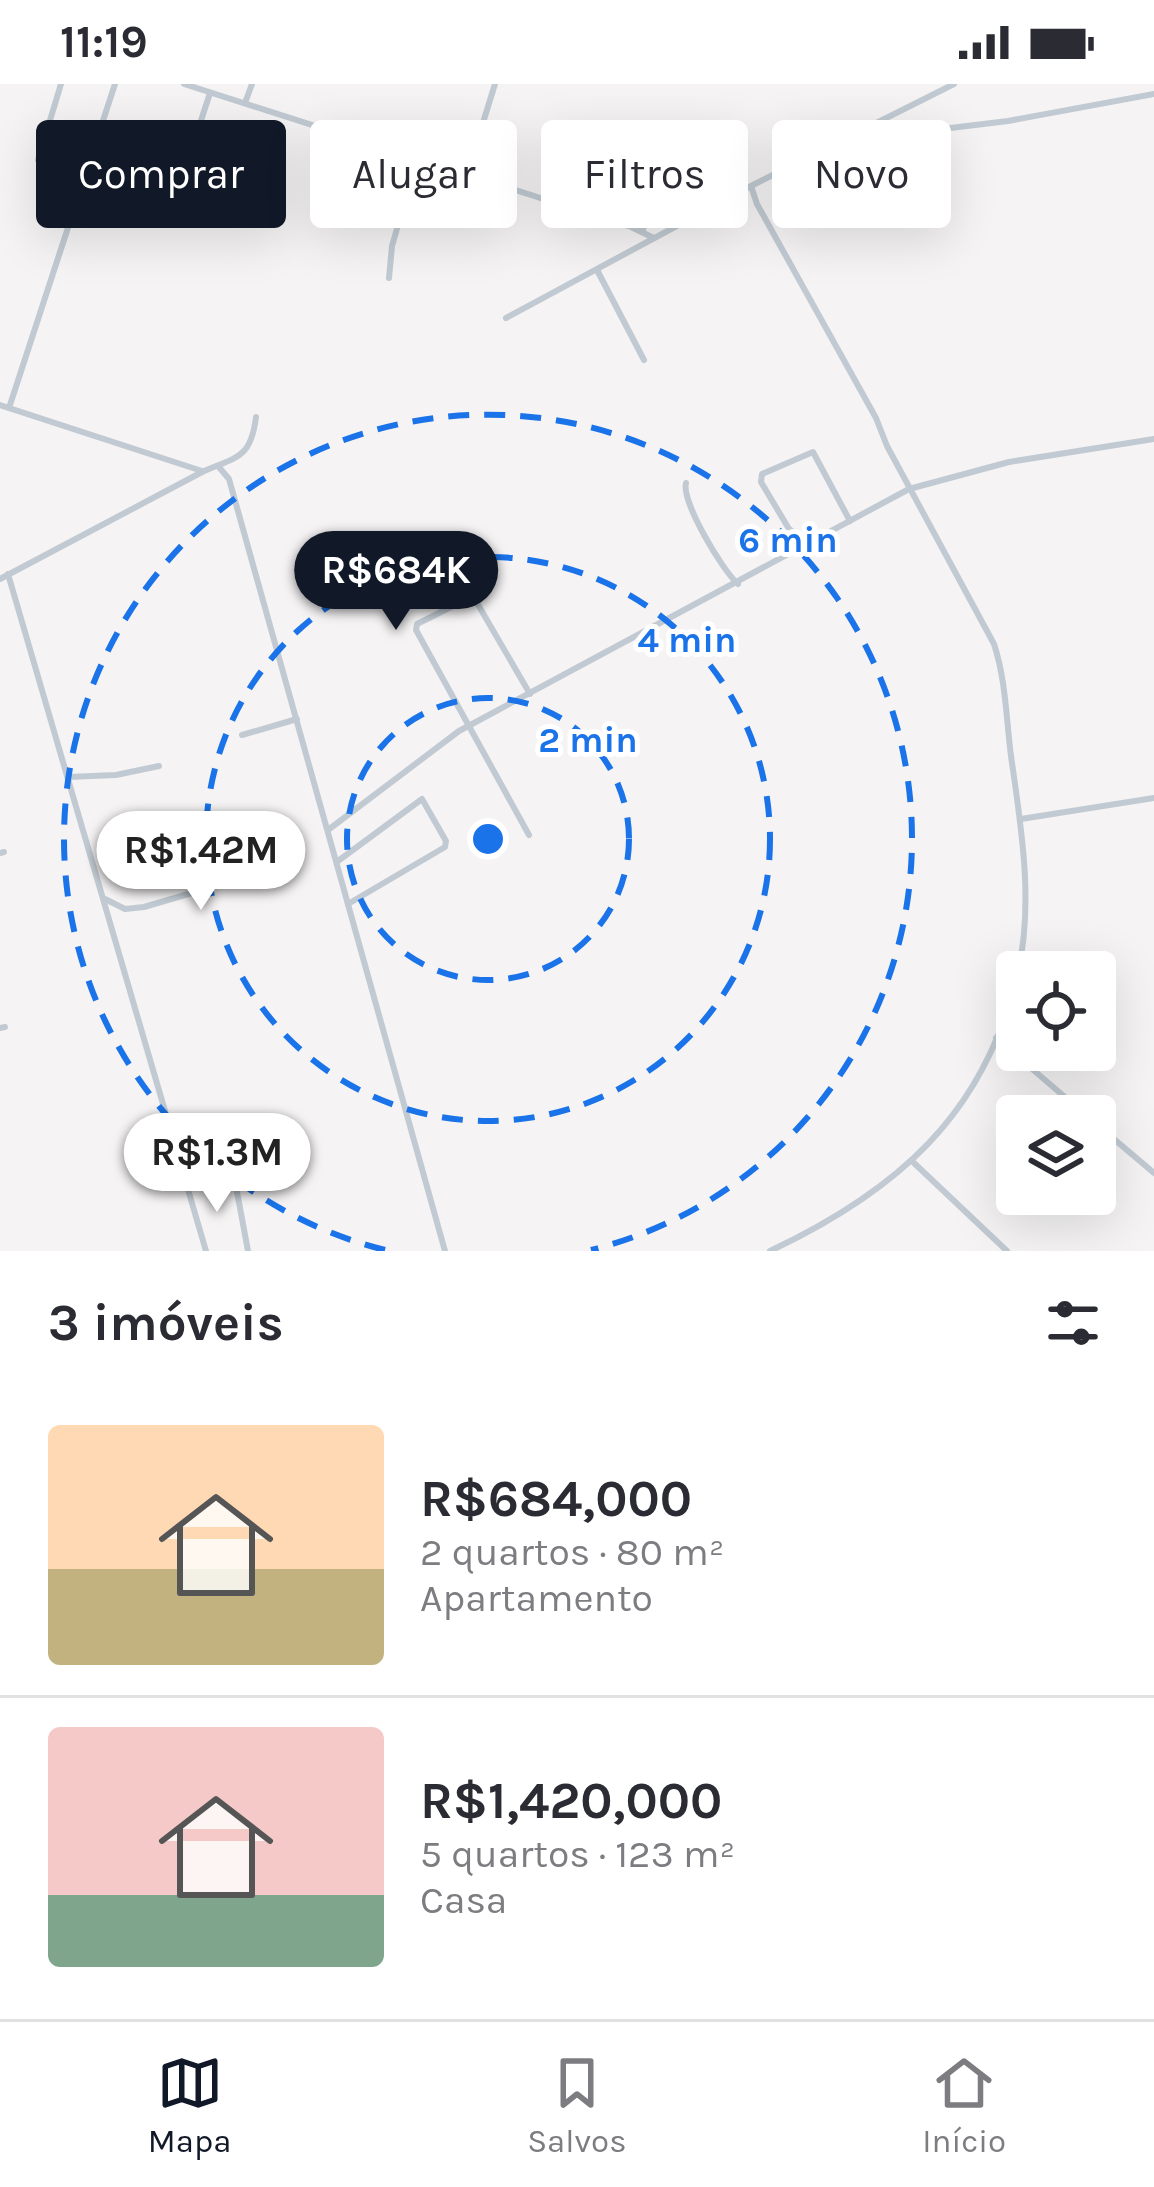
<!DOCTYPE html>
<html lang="pt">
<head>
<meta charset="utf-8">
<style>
	:root { --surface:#fff; --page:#f2f2f3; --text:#2b2b33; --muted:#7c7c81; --line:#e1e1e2; --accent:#111827 }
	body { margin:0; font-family:Karla,sans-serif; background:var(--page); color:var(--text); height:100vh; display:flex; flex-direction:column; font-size:45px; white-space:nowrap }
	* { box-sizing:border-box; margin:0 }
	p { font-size:39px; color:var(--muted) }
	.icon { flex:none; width:66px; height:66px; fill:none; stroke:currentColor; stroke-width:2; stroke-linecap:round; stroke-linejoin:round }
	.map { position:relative; height:1167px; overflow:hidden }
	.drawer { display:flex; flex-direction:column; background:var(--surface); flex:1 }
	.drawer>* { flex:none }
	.guide { position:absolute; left:36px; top:36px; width:1083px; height:108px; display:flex; gap:24px }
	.buttons { position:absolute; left:996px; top:867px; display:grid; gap:24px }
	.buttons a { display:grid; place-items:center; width:120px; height:120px; border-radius:12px; background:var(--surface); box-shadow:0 12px 48px #0002; font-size:60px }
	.price { position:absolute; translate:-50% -102px; padding:0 27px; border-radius:42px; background:#fff; color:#222; font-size:39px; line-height:78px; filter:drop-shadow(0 3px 6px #0008) }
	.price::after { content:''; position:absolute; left:50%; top:72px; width:36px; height:27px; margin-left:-18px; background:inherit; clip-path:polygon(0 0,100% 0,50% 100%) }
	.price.active { background:var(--accent); color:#fff }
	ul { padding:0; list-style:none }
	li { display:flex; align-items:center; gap:36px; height:300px; padding:0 48px }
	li+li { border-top:3px solid var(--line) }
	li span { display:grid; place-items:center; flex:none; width:336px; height:240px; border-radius:12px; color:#555 }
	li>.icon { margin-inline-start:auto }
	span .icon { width:144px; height:144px; fill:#fffc; stroke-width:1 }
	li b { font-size:51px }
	h2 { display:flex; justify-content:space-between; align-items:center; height:144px; padding:0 48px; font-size:51px }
	.chip { padding:0 42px; border-radius:12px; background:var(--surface); box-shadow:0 12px 48px #0002; font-size:42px; line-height:108px }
	.chip.active { background:var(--accent); color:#fff }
	.status { display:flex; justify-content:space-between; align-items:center; height:84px; padding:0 60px; background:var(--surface); direction:ltr }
	.status svg { height:33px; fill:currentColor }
	.dock { display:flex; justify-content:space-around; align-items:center; height:168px; border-top:3px solid var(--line); background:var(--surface); font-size:33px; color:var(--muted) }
	.dock a { display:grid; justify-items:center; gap:6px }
	.dock .active { color:var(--accent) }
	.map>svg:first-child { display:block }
</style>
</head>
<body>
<div class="status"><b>11:19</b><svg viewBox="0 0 49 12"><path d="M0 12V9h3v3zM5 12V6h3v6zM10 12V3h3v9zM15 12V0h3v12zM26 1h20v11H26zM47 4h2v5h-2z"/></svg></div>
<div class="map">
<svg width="1154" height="1167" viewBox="0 0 1154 1167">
	<rect width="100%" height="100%" fill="#f5f3f3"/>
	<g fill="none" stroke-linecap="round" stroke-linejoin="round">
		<g stroke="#c1cad2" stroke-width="6">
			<polyline points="184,0 631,143 654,154"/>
			<polyline points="245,19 252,0"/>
			<polyline points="852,56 1008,37 1154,10"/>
			<polyline points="38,76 61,0"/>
			<polyline points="467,90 495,0"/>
			<path d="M751,102L757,120L876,334L887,362L994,560C1006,597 1006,633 1011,672C1021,742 1034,818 1018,888"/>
			<polyline points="179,104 210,9"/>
			<path d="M643,146C650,123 653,93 679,87"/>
			<polyline points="597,186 644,276"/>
			<polyline points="389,194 392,162 417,75"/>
			<polyline points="506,234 751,102 954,0"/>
			<polyline points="0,321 202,387"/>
			<polyline points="9,324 115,0"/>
			<polyline points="218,382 229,395 445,1167"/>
			<path d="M686,399C681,417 722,486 738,500"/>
			<polyline points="810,460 789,445 761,398 762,390 813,368 850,437"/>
			<polyline points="8,490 206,1167"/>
			<path d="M0,495L204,387C237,373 251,374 256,333"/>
			<polyline points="242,651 297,635"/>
			<polyline points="68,693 116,691 159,682"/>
			<polyline points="1021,735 1154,714"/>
			<polyline points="328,746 459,647 909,405 1009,378 1154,355"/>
			<polyline points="529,751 416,546 417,540 473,512 530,610"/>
			<polyline points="0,769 4,768"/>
			<polyline points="338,777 422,715 446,757 445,763 348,820"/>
			<polyline points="105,815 125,825 144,823 297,778"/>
			<polyline points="0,944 5,943"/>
			<polyline points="996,954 1087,1032"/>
			<polyline points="1095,1039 1154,1089"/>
			<polyline points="914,1079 1007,1167"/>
			<polyline points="227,1082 235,1097 248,1167"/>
			<path d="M770,1167C895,1108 984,1032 1017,892"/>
		</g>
	</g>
	<g fill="none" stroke="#1a73e8" stroke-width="6" stroke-dasharray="21 15">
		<circle cx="488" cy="755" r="141"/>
		<circle cx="488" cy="755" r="282"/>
		<path d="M385 1166A424 424 0 1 1 591 1166"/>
	</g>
	<circle cx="488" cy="755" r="18" fill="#1a73e8" stroke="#fff" stroke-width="6"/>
	<g font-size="36" text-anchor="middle" font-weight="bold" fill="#1a73e8" stroke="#fff" stroke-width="10" stroke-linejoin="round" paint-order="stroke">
		<text x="788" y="468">6 min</text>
		<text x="687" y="568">4 min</text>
		<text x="588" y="668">2 min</text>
	</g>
</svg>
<div class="buttons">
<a><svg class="icon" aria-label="locate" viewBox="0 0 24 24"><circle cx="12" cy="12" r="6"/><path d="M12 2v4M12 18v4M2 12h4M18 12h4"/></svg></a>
<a><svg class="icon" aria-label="layers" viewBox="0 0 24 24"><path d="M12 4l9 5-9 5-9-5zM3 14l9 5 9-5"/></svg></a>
</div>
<b class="price active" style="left:396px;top:549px">R$684K</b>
<b class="price" style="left:201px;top:829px">R$1.42M</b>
<b class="price" style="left:217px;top:1131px">R$1.3M</b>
<div class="guide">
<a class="chip active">Comprar</a>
<a class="chip">Alugar</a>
<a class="chip">Filtros</a>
<a class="chip">Novo</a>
</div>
</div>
<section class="drawer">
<h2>3 imóveis<svg class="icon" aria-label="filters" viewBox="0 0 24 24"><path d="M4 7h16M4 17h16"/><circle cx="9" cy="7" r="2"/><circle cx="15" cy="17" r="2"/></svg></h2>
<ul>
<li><span style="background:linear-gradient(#ffd9b3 60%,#c2b280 0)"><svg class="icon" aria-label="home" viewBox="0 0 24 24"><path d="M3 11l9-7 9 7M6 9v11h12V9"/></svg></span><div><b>R$684,000</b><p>2 quartos · 80 m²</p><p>Apartamento</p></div></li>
<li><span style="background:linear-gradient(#f6c9c9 70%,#7fa58c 0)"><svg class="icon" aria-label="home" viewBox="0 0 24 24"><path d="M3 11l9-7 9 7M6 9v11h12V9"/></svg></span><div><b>R$1,420,000</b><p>5 quartos · 123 m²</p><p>Casa</p></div></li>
</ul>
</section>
<nav class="dock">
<a class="active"><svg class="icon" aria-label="map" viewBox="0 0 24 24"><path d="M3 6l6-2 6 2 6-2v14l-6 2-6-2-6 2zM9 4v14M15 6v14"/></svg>Mapa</a>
<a><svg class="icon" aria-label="saved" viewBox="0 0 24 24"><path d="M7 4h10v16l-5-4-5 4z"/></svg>Salvos</a>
<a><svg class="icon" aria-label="home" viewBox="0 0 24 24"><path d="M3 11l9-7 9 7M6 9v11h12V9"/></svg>Início</a>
</nav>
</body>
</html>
